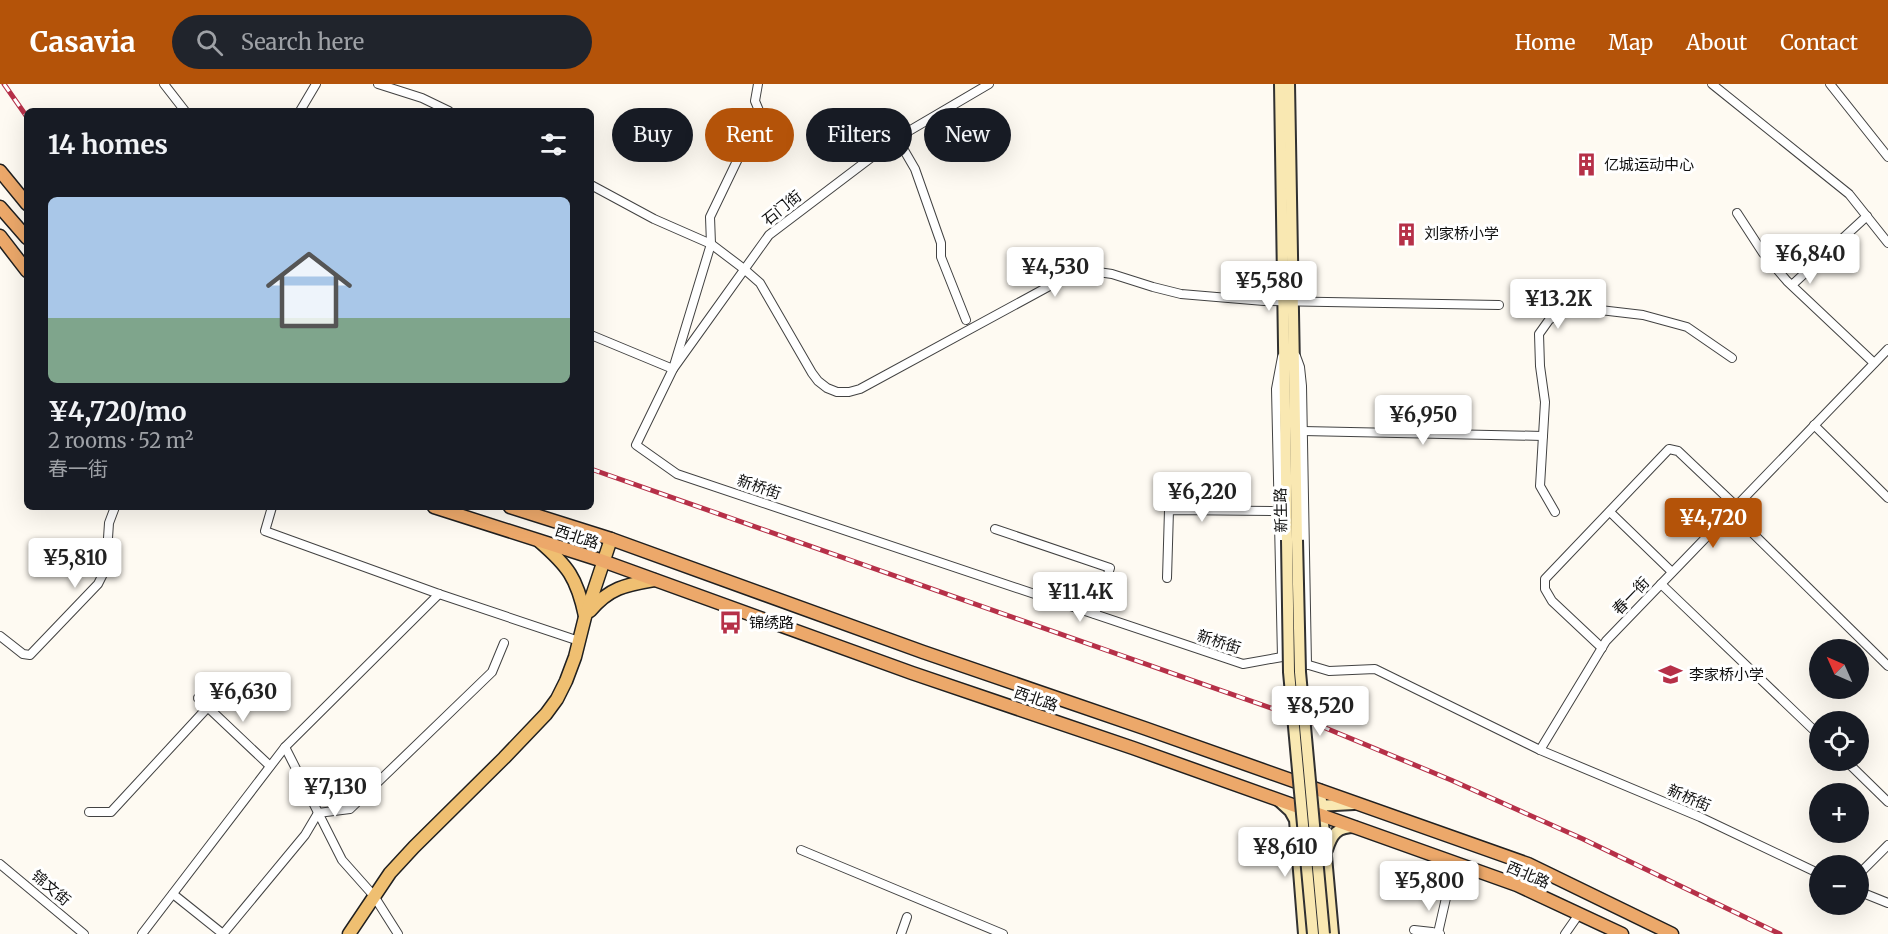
<!DOCTYPE html>
<html lang="en">
<head>
<meta charset="utf-8">
<style>
	:root { --surface:#171b24; --page:#20242c; --text:#f1f3f6; --muted:#9ea1a6; --line:#363941; --accent:#b45309 }
	body { margin:0; font-family:Merriweather,"Noto Sans SC",serif; background:var(--page); color:var(--text); height:100vh; display:flex; flex-direction:column; font-size:22px; white-space:nowrap }
	* { box-sizing:border-box; margin:0 }
	p { font-size:20px; color:var(--muted) }
	.icon { flex:none; width:33px; height:33px; fill:none; stroke:currentColor; stroke-width:2; stroke-linecap:round; stroke-linejoin:round }
	.map { position:relative; flex:1; overflow:hidden }
	.details { position:absolute; left:24px; top:24px; width:570px; height:402px; display:flex; flex-direction:column; background:var(--surface); border-radius:9px; box-shadow:0 6px 24px #0002 }
	.details>* { flex:none }
	.banner { position:absolute; left:612px; top:24px; width:570px; height:54px; display:flex; gap:12px }
	.needle { width:39px; rotate:315deg }
	.tools { position:absolute; left:1809px; top:555px; display:grid; gap:12px }
	.tools a { display:grid; place-items:center; width:60px; height:60px; border-radius:50%; background:var(--surface); box-shadow:0 6px 24px #0002; font-size:30px }
	.price { position:absolute; translate:-50% -51px; padding:0 14px; border-radius:6px; background:#fff; color:#222; font-size:20px; line-height:39px; filter:drop-shadow(0 2px 3px #0008) }
	.price::after { content:''; position:absolute; left:50%; top:36px; width:18px; height:14px; margin-left:-9px; background:inherit; clip-path:polygon(0 0,100% 0,50% 100%) }
	.price.selected { background:var(--accent); color:#fff }
	ul { padding:0; list-style:none }
	li { display:grid; align-content:center; gap:12px; height:318px; padding:0 24px }
	li+li { border-top:2px solid var(--line) }
	li span { display:grid; place-items:center; height:186px; border-radius:9px; color:#555 }
	li>.icon { margin-inline-start:auto }
	span .icon { width:108px; height:108px; fill:#fffc; stroke-width:1 }
	li b { font-size:26px }
	h2 { display:flex; justify-content:space-between; align-items:center; height:72px; padding:0 24px; font-size:26px }
	.chip { padding:0 21px; border-radius:27px; background:var(--surface); box-shadow:0 6px 24px #0002; font-size:21px; line-height:54px }
	.chip.selected { background:var(--accent); color:#fff }
	header { display:flex; align-items:center; gap:36px; box-sizing:border-box; height:84px; padding:0 30px; background:var(--accent); color:#fff }
	header strong { font-size:28px }
	nav { display:flex; gap:33px; margin-inline-start:auto; font-size:21px }
	.search { width:420px; height:54px; background:var(--page); display:flex; align-items:center; gap:15px; box-sizing:border-box; padding:0 21px; border-radius:33px; color:var(--muted); font-size:22px }
	.map>svg:first-child { display:block }
</style>
</head>
<body>
<header>
<strong>Casavia</strong>
<div class="search"><svg class="icon" aria-label="search" viewBox="0 0 24 24"><circle cx="10" cy="10" r="6"/><path d="M15 15l6 6"/></svg>Search here</div>
<nav><a>Home</a><a>Map</a><a>About</a><a>Contact</a></nav>
</header>
<div class="map">
<svg width="1888" height="850" viewBox="0 0 1888 850">
	<rect width="100%" height="100%" fill="#fefaf2"/>
	<g fill="none" stroke-linecap="round" stroke-linejoin="round">
		<defs>
			<g id="minor">
				<polyline points="164,0 185,27"/>
				<polyline points="378,0 422,14 449,27"/>
				<polyline points="989,0 897,54 769,151 673,285 636,361 677,390 1243,580 1282,573 1329,587 1375,585 1540,666 1700,733 1820,790"/>
				<polyline points="1712,0 1849,110 1888,159"/>
				<polyline points="1830,0 1888,73"/>
				<polyline points="300,27 316,0"/>
				<polyline points="897,54 915,85 941,159 941,173 966,236"/>
				<polyline points="591,101 654,135 711,160 744,185 760,199 812,289 818,297 827,304 837,308 849,308 860,305 1055,199 1079,189 1091,187 1112,190 1153,203 1181,210 1264,217 1499,221"/>
				<polyline points="1737,129 1763,169 1787,197 1874,279"/>
				<polyline points="1792,201 1867,132"/>
				<polyline points="591,251 673,285 711,160 710,133 760,29 755,17 758,0"/>
				<polyline points="1296,272 1300,283 1302,302 1307,581"/>
				<polyline points="1282,273 1276,305 1282,573"/>
				<polyline points="1814,341 1888,414"/>
				<polyline points="1303,347 1543,352"/>
				<polyline points="272,423 265,447 439,510 579,557"/>
				<polyline points="1555,428 1540,402 1545,318 1540,282 1539,250 1549,236 1563,227 1583,224 1643,231 1687,243 1732,274"/>
				<polyline points="1610,428 1672,488"/>
				<polyline points="1731,428 1888,582"/>
				<polyline points="995,445 1110,484 1095,530"/>
				<polyline points="1167,494 1169,426 1279,427"/>
				<polyline points="1661,500 1820,652"/>
				<polyline points="0,552 23,570 30,571 98,500 106,484 109,439 115,423"/>
				<polyline points="1602,564 1552,517 1545,505 1545,495 1669,365 1678,367 1736,422"/>
				<polyline points="198,614 270,682"/>
				<polyline points="285,663 342,776 374,812 398,850"/>
				<polyline points="1540,666 1606,557 1888,265"/>
				<polyline points="1845,676 1888,718"/>
				<polyline points="89,728 111,728 208,623"/>
				<polyline points="801,766 1003,850"/>
				<polyline points="0,780 84,850"/>
				<polyline points="1858,791 1888,761"/>
				<polyline points="1858,807 1888,819"/>
				<polyline points="173,810 223,850"/>
				<polyline points="1414,846 1432,848 1440,850"/>
				<polyline points="1438,849 1446,814"/>
				<polyline points="142,850 285,663 439,510"/>
				<polyline points="223,850 305,751 318,729 350,725 492,588 504,559"/>
				<polyline points="901,850 907,833"/>
				<polyline points="1565,850 1579,830"/>
			</g>
			<g id="secondary">
				<polyline points="1280,0 1287,456"/>
				<polyline points="1289,0 1297,456"/>
				<polyline points="1320,706 1333,850"/>
				<polyline points="1278,716 1290,727 1295,736 1304,850"/>
				<polyline points="1316,722 1354,720"/>
				<path d="M1327,766C1332,750 1337,743 1355,743"/>
			</g>
			<g id="primary">
				<path d="M539,457C568,482 577,494 585,532"/>
				<path d="M590,527C609,504 625,501 654,496"/>
				<polyline points="349,850 390,789 414,763 504,674 546,630 557,615 566,597 575,573 585,533 611,455"/>
			</g>
			<g id="trunk">
				<polyline points="0,87 27,120"/>
				<polyline points="0,123 27,154"/>
				<polyline points="0,152 27,187"/>
				<polyline points="434,423 600,476 912,589 1133,664 1517,801 1622,850"/>
				<polyline points="510,423 611,455 923,568 1144,644 1528,780 1672,850"/>
			</g>
		</defs>
		<use href="#minor" stroke="#424242" stroke-width="10"/>
		<use href="#secondary" stroke="#313131" stroke-width="14"/>
		<use href="#primary" stroke="#202020" stroke-width="15"/>
		<use href="#trunk" stroke="#202020" stroke-width="15"/>
		<use href="#minor" stroke="#fff" stroke-width="8"/>
		<use href="#secondary" stroke="#f9e8b2" stroke-width="10"/>
		<use href="#primary" stroke="#efbf71" stroke-width="12"/>
		<use href="#trunk" stroke="#eca86a" stroke-width="12"/>
		<defs>
			<g id="rail">
				<polyline points="4,0 27,33"/>
				<polyline points="591,385 1311,638 1451,696 1583,755 1780,850"/>
			</g>
		</defs>
		<use href="#rail" stroke="#b63048" stroke-width="5"/>
		<use href="#rail" stroke="#fff" stroke-width="3" stroke-dasharray="9" stroke-linecap="butt"/>
		<defs>
			<g id="secondary-bridge">
				<polyline points="1287,456 1289,588 1313,850"/>
				<polyline points="1297,456 1300,588 1324,850"/>
			</g>
		</defs>
		<use href="#secondary-bridge" stroke="#313131" stroke-width="14" stroke-linecap="butt"/>
		<use href="#secondary-bridge" stroke="#f9e8b2" stroke-width="10"/>
	</g>
	<defs>
		<symbol id="building-bare" viewBox="-9 -9 18 18"><path d="M-4-6H4V6H1V3H-1V6H-4ZM-2.5-4.3h1.7v1.8h-1.7ZM.8-4.3h1.7v1.8H.8ZM-2.5-1h1.7V.8h-1.7ZM.8-1h1.7V.8H.8Z" fill="#b63048" stroke="#fff" stroke-width="2.5" paint-order="stroke"/></symbol>
		<symbol id="bus-bare" viewBox="-9 -9 18 18"><path d="M-5-6H5V4H4V6H2V4H-2V6H-4V4H-5ZM-3.5-4V0h7V-4ZM-3.5 1.2v1.5H-2V1.2ZM2 1.2v1.5H3.5V1.2Z" fill="#b63048" stroke="#fff" stroke-width="2.5" paint-order="stroke"/></symbol>
		<symbol id="school-bare" viewBox="-9 -9 18 18"><path d="M0-5L7-2L0 1L-7-2ZM-4 1L0 2.5L4 1V4Q0 6-4 4Z" fill="#b63048" stroke="#fff" stroke-width="2.5" paint-order="stroke"/></symbol>
	</defs>
	<g fill-rule="evenodd">
		<use href="#building-bare" x="1570" y="64" width="33" height="33"/>
		<use href="#building-bare" x="1390" y="134" width="33" height="33"/>
		<use href="#bus-bare" x="714" y="522" width="33" height="33"/>
		<use href="#school-bare" x="1654" y="574" width="33" height="33"/>
	</g>
	<g text-anchor="middle" stroke-width="6" stroke-linejoin="round" paint-order="stroke">
		<g font-size="15" fill="#0f0f0f" stroke="#fff" text-anchor="start">
			<text x="1604" y="86">亿城运动中心</text>
			<text x="1424" y="155">刘家桥小学</text>
			<text x="749" y="544">锦绣路</text>
			<text x="1689" y="596">李家桥小学</text>
		</g>
		<g font-size="15" fill="#0f0f0f" stroke="#fff">
			<text transform="translate(782 124) rotate(-39)" y="5">石门街</text>
			<text transform="translate(759 403) rotate(19)" y="5">新桥街</text>
			<text transform="translate(1281 426) rotate(-91)" y="5">新生路</text>
			<text transform="translate(577 453) rotate(18)" y="5">西北路</text>
			<text transform="translate(1631 512) rotate(-46)" y="5">春一街</text>
			<text transform="translate(1219 558) rotate(18)" y="5">新桥街</text>
			<text transform="translate(1036 615) rotate(19)" y="5">西北路</text>
			<text transform="translate(1689 714) rotate(23)" y="5">新桥街</text>
			<text transform="translate(1528 791) rotate(23)" y="5">西北路</text>
			<text transform="translate(51 804) rotate(40)" y="5">锦文街</text>
		</g>
	</g>
</svg>
<div class="tools">
<a><svg class="needle" viewBox="-14 -14 28 28"><path d="M0-13l5 13h-10z" fill="#e53935"/><path d="M0 13l5-13h-10z" fill="#9ea1a6"/></svg></a>
<a><svg class="icon" aria-label="locate" viewBox="0 0 24 24"><circle cx="12" cy="12" r="6"/><path d="M12 2v4M12 18v4M2 12h4M18 12h4"/></svg></a>
<a>+</a>
<a>−</a>
</div>
<b class="price" style="left:1810px;top:201px">¥6,840</b>
<b class="price" style="left:1055px;top:214px">¥4,530</b>
<b class="price" style="left:1269px;top:228px">¥5,580</b>
<b class="price" style="left:1558px;top:246px">¥13.2K</b>
<b class="price" style="left:1423px;top:362px">¥6,950</b>
<b class="price" style="left:1202px;top:439px">¥6,220</b>
<b class="price selected" style="left:1713px;top:465px">¥4,720</b>
<b class="price" style="left:75px;top:505px">¥5,810</b>
<b class="price" style="left:1080px;top:539px">¥11.4K</b>
<b class="price" style="left:243px;top:639px">¥6,630</b>
<b class="price" style="left:1320px;top:653px">¥8,520</b>
<b class="price" style="left:335px;top:734px">¥7,130</b>
<b class="price" style="left:1285px;top:794px">¥8,610</b>
<b class="price" style="left:1429px;top:828px">¥5,800</b>
<div class="banner">
<a class="chip">Buy</a>
<a class="chip selected">Rent</a>
<a class="chip">Filters</a>
<a class="chip">New</a>
</div>
<section class="details">
<h2>14 homes<svg class="icon" aria-label="filters" viewBox="0 0 24 24"><path d="M4 7h16M4 17h16"/><circle cx="9" cy="7" r="2"/><circle cx="15" cy="17" r="2"/></svg></h2>
<ul>
<li><span style="background:linear-gradient(#a9c7e8 65%,#7fa58c 0)"><svg class="icon" aria-label="home" viewBox="0 0 24 24"><path d="M3 11l9-7 9 7M6 9v11h12V9"/></svg></span><div><b>¥4,720/mo</b><p>2 rooms · 52 m²</p><p>春一街</p></div></li>
</ul>
</section>
</div>
</body>
</html>
